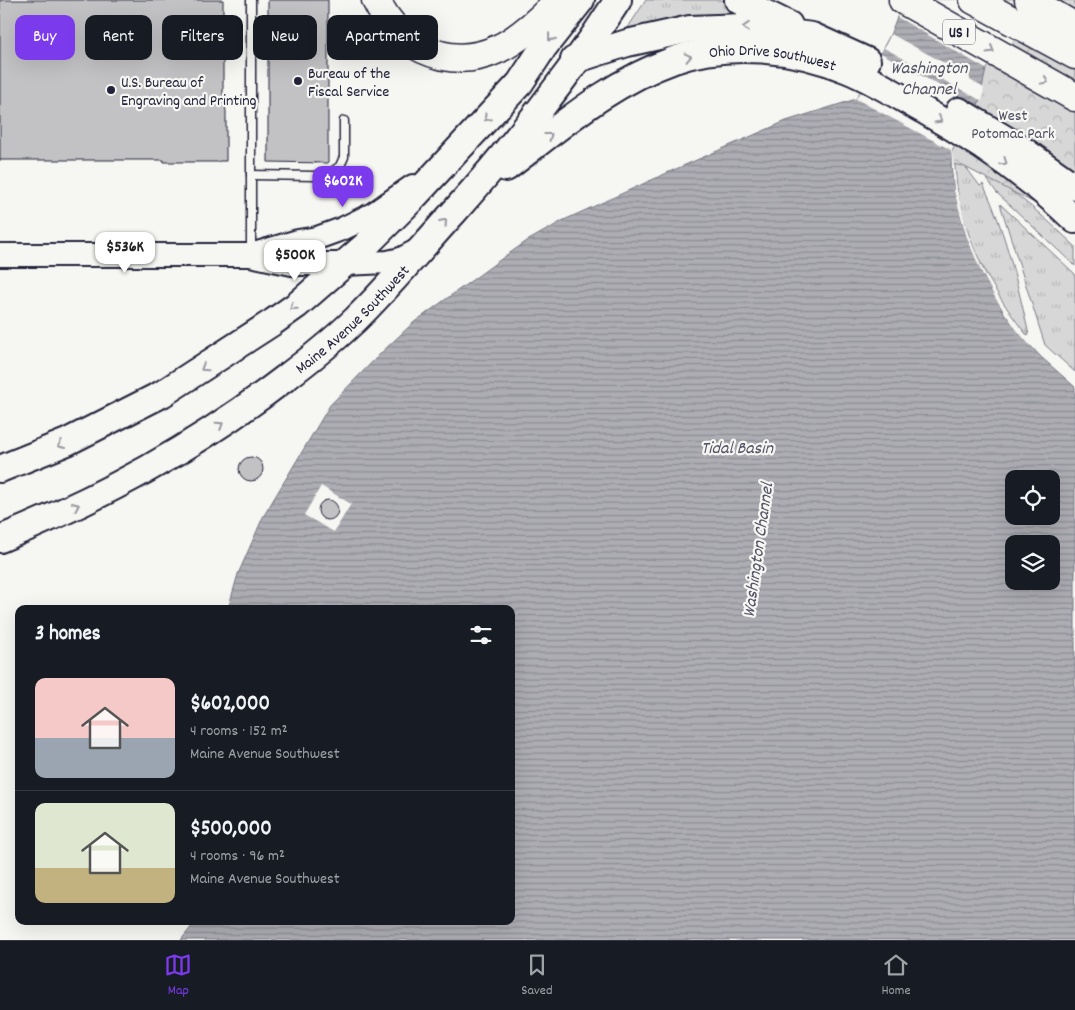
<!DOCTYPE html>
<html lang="en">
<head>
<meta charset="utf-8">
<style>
	:root { --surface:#171b24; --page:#242831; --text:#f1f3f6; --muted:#9ea1a6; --line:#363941; --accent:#7c3aed }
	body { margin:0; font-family:Dekko,sans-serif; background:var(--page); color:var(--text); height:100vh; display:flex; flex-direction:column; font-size:19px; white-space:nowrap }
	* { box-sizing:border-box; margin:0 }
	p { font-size:16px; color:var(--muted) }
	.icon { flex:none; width:28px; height:28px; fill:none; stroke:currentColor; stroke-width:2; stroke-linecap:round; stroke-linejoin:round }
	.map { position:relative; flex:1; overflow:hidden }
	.sheet { position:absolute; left:15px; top:605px; width:500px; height:320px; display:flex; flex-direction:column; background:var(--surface); border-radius:10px; box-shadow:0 5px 20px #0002 }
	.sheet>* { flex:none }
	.top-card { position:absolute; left:15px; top:15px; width:500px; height:45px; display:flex; gap:10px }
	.buttons { position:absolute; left:1005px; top:470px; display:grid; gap:10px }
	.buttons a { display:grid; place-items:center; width:55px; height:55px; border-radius:10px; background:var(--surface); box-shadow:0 5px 20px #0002; font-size:25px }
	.price { position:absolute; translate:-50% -42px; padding:0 11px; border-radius:10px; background:#fff; color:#222; font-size:16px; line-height:32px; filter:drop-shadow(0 1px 2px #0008) }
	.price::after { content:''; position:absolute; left:50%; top:30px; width:15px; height:11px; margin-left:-8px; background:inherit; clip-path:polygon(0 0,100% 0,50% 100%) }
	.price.active { background:var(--accent); color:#fff }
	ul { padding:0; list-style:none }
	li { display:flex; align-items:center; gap:15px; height:125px; padding:0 20px }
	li+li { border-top:1px solid var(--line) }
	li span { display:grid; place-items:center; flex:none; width:140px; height:100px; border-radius:10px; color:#555 }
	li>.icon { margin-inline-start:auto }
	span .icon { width:60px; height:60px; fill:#fffc; stroke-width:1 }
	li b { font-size:21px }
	h2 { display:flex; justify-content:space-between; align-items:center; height:60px; padding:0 20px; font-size:21px }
	.chip { padding:0 18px; border-radius:10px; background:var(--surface); box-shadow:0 5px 20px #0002; font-size:18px; line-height:45px }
	.chip.active { background:var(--accent); color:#fff }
	.tabs { display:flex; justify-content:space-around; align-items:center; height:70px; border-top:1px solid var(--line); background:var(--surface); font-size:14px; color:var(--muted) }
	.tabs a { display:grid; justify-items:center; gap:2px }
	.tabs .active { color:var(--accent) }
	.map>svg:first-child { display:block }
</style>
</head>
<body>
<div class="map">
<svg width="1075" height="940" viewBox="0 0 1075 940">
	<defs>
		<pattern id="grass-tufts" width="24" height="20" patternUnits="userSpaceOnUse" patternTransform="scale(1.25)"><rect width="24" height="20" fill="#d7d7d7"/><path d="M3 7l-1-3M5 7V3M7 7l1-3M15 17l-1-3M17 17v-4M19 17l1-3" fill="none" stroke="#b8b8b9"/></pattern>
		<pattern id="forest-crowns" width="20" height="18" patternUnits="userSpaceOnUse" patternTransform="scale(1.25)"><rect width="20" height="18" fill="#d7d7d7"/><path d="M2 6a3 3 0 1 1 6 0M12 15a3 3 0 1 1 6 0" fill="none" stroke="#b8b8b9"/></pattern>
		<pattern id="water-rules" width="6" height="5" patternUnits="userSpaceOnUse" patternTransform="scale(1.25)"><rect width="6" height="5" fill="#adadb3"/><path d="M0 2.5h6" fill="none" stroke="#8c8c93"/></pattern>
	</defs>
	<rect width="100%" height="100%" fill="#f6f6f2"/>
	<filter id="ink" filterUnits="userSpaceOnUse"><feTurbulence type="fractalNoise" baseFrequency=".02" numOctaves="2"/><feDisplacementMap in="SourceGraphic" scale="10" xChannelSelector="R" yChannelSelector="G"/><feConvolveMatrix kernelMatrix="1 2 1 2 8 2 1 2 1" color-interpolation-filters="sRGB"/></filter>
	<g filter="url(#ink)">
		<g fill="url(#grass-tufts)" stroke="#7c7c89">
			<polygon points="646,0 722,0 728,4 733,11 725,15 688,16 625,32"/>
			<path d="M954,157L965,166L980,186L983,184C1006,232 1017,283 1029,335L1026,334C998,299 974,257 962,213C957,195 956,176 954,157Z"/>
			<path d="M986,175C1020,194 1047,220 1075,246V266L997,193L987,179Z"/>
			<polygon points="1000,204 1075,274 1075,372 1045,345"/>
		</g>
		<polygon fill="url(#forest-crowns)" stroke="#7c7c89" points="1053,0 1075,0 1075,224 963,166 951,164 888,48"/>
		<path fill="url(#water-rules)" stroke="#757583" fill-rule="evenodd" d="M907,0H1053L986,69L978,107L952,151L951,164L954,190L966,235L1004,313L1027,342L1041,357L1075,387V940H181L196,921H511V609H228L238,574L263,517L330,405L383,351L413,323L497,262L527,241L564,220L669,172L786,121L856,99L890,35L897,17ZM1014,479H1051V516H1014ZM1014,544H1051V581H1014Z"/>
		<g fill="#f6f6f2">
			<polygon points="907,0 1053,0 986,69 897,17"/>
			<polygon points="891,34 970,77 970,80 984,88 982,101 884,48"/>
			<polygon points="881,53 978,107 952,150 957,190 968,234 982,268 1006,312 1030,342 1031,347 1016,329 996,299 980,269 966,235 954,191 951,150 856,99"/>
			<polygon points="321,486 351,504 334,532 304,515"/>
		</g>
		<g fill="#c2c2c4" stroke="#22223b">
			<polygon points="0,0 223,0 223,104 225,104 226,112 226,161 219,161 218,162 164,162 164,160 0,160"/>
			<polygon points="268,0 328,0 328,163 268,162"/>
			<circle cx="251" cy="469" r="12"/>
			<circle cx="328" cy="510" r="10"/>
		</g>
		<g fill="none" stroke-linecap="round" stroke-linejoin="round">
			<defs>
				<g id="service">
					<polyline points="251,175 315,176 331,173 340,166 344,157 344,121"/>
					<polyline points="251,253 251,0"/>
				</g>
				<g id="secondary">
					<polyline points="254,254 298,241 317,238 342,229 373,214 413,186"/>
					<polyline points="0,255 250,255 292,264 344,264 388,262 401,259 420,249"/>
				</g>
				<g id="primary">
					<polyline points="738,0 789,25"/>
					<polyline points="574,60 627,43 690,29 744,27 812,36 867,61"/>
					<polyline points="959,111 1020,148 1075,187"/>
					<path id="s1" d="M506,168C560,127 609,83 674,60C729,41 795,48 848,70C875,81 900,97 925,111C979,142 1030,177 1075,220"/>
					<polyline points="0,469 67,442 162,394 273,322 297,305 366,245 411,200 520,83 543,48 581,0"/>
					<path id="s2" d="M0,539C105,496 194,448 284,379C308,361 333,341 355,320C390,286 421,248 454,212C514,145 569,76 618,0"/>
				</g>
				<g id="motorway">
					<path d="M376,0C386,21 401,38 423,49C479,75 522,39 559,0"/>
					<polyline points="903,0 1075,97"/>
					<polyline points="974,0 1075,55"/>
					<polyline points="1029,0 1075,27"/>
				</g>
			</defs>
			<use href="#service" stroke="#22223b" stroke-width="11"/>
			<use href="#secondary" stroke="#22223b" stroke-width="26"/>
			<use href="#primary" stroke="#22223b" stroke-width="30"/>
			<use href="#motorway" stroke="#22223b" stroke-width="31"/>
			<use href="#service" stroke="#f6f6f2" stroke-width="8"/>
			<use href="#secondary" stroke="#f6f6f2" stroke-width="22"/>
			<use href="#primary" stroke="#f6f6f2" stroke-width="26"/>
			<use href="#motorway" stroke="#f6f6f2" stroke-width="28"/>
		</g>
		<defs><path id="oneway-chevron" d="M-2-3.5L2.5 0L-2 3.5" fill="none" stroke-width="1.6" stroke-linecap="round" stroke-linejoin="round" transform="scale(1.25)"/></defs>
		<g stroke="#9797a0">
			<use href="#oneway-chevron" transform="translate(746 27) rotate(-176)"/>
			<use href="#oneway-chevron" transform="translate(551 38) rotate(128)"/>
			<use href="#oneway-chevron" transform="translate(991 50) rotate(30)"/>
			<use href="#oneway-chevron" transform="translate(688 57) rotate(-13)"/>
			<use href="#oneway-chevron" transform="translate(1045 81) rotate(29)"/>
			<use href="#oneway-chevron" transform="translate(487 118) rotate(134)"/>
			<use href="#oneway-chevron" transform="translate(939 120) rotate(30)"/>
			<use href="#oneway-chevron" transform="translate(549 136) rotate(-37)"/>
			<use href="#oneway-chevron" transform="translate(1004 162) rotate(35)"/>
			<use href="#oneway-chevron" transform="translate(444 222) rotate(-48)"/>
			<use href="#oneway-chevron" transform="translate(293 307) rotate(141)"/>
			<use href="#oneway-chevron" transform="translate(204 368) rotate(147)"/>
			<use href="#oneway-chevron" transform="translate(220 425) rotate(-33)"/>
			<use href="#oneway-chevron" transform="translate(61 445) rotate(157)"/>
			<use href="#oneway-chevron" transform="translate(76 506) rotate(-24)"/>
		</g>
	</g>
	<g fill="#22223b" stroke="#f6f6f2" stroke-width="2">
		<circle cx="298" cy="81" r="5"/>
		<circle cx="111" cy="90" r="5"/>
	</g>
	<g text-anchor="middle" stroke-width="4.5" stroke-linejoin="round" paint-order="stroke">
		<rect fill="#f6f6f2" stroke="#626272" stroke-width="1" x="943" y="19.5" width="32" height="25" rx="4"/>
		<g font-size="15" font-weight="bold" fill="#22223b">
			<text x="959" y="37">US 1</text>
		</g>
		<g font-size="16" fill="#22223b" stroke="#f6f6f2">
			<text dy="6" stroke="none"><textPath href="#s1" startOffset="301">Ohio Drive Southwest</textPath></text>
			<text dy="6" stroke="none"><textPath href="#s2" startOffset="418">Maine Avenue Southwest</textPath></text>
		</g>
		<g font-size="16" fill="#22223b" stroke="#f6f6f2" text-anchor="start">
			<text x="308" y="78">Bureau of the<tspan x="308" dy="18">Fiscal Service</tspan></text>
			<text x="121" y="87">U.S. Bureau of<tspan x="121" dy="18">Engraving and Printing</tspan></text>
		</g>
		<g font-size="16" fill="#4f4f62" stroke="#f6f6f2">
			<text x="1013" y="120">West<tspan x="1013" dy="18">Potomac Park</tspan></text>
		</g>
		<g font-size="18" font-style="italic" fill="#535365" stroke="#f6f6f2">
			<text x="929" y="73">Washington<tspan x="929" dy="21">Channel</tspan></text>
			<text x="737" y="453">Tidal Basin</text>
			<text transform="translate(757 550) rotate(-82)" y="6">Washington Channel</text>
		</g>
	</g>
</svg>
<div class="buttons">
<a><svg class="icon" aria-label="locate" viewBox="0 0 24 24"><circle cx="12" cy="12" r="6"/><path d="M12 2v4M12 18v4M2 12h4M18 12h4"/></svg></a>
<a><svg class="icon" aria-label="layers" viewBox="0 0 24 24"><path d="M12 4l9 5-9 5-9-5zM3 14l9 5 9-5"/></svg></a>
</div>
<b class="price active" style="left:343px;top:208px">$602K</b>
<b class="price" style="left:125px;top:274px">$536K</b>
<b class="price" style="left:295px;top:282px">$500K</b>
<div class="top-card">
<a class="chip active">Buy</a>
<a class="chip">Rent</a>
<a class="chip">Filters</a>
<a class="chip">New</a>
<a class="chip">Apartment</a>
</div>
<section class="sheet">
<h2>3 homes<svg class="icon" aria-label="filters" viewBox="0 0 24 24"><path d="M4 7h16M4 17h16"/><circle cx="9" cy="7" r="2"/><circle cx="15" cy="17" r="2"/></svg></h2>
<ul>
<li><span style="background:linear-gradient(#f6c9c9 60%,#9aa5b1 0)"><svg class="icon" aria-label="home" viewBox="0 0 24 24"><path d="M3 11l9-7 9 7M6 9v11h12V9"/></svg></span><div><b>$602,000</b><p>4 rooms · 152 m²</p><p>Maine Avenue Southwest</p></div></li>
<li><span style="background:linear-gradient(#dfe7d0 65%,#c2b280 0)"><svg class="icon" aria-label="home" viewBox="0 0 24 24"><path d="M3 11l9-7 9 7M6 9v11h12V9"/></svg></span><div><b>$500,000</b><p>4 rooms · 96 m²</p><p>Maine Avenue Southwest</p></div></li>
</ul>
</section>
</div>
<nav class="tabs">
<a class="active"><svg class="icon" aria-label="map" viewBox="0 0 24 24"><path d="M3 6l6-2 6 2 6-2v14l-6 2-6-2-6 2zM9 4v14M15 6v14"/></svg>Map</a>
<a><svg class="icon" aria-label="saved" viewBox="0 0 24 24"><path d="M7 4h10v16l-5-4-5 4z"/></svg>Saved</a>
<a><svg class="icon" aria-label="home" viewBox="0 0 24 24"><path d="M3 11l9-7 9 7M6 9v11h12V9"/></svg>Home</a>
</nav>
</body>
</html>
